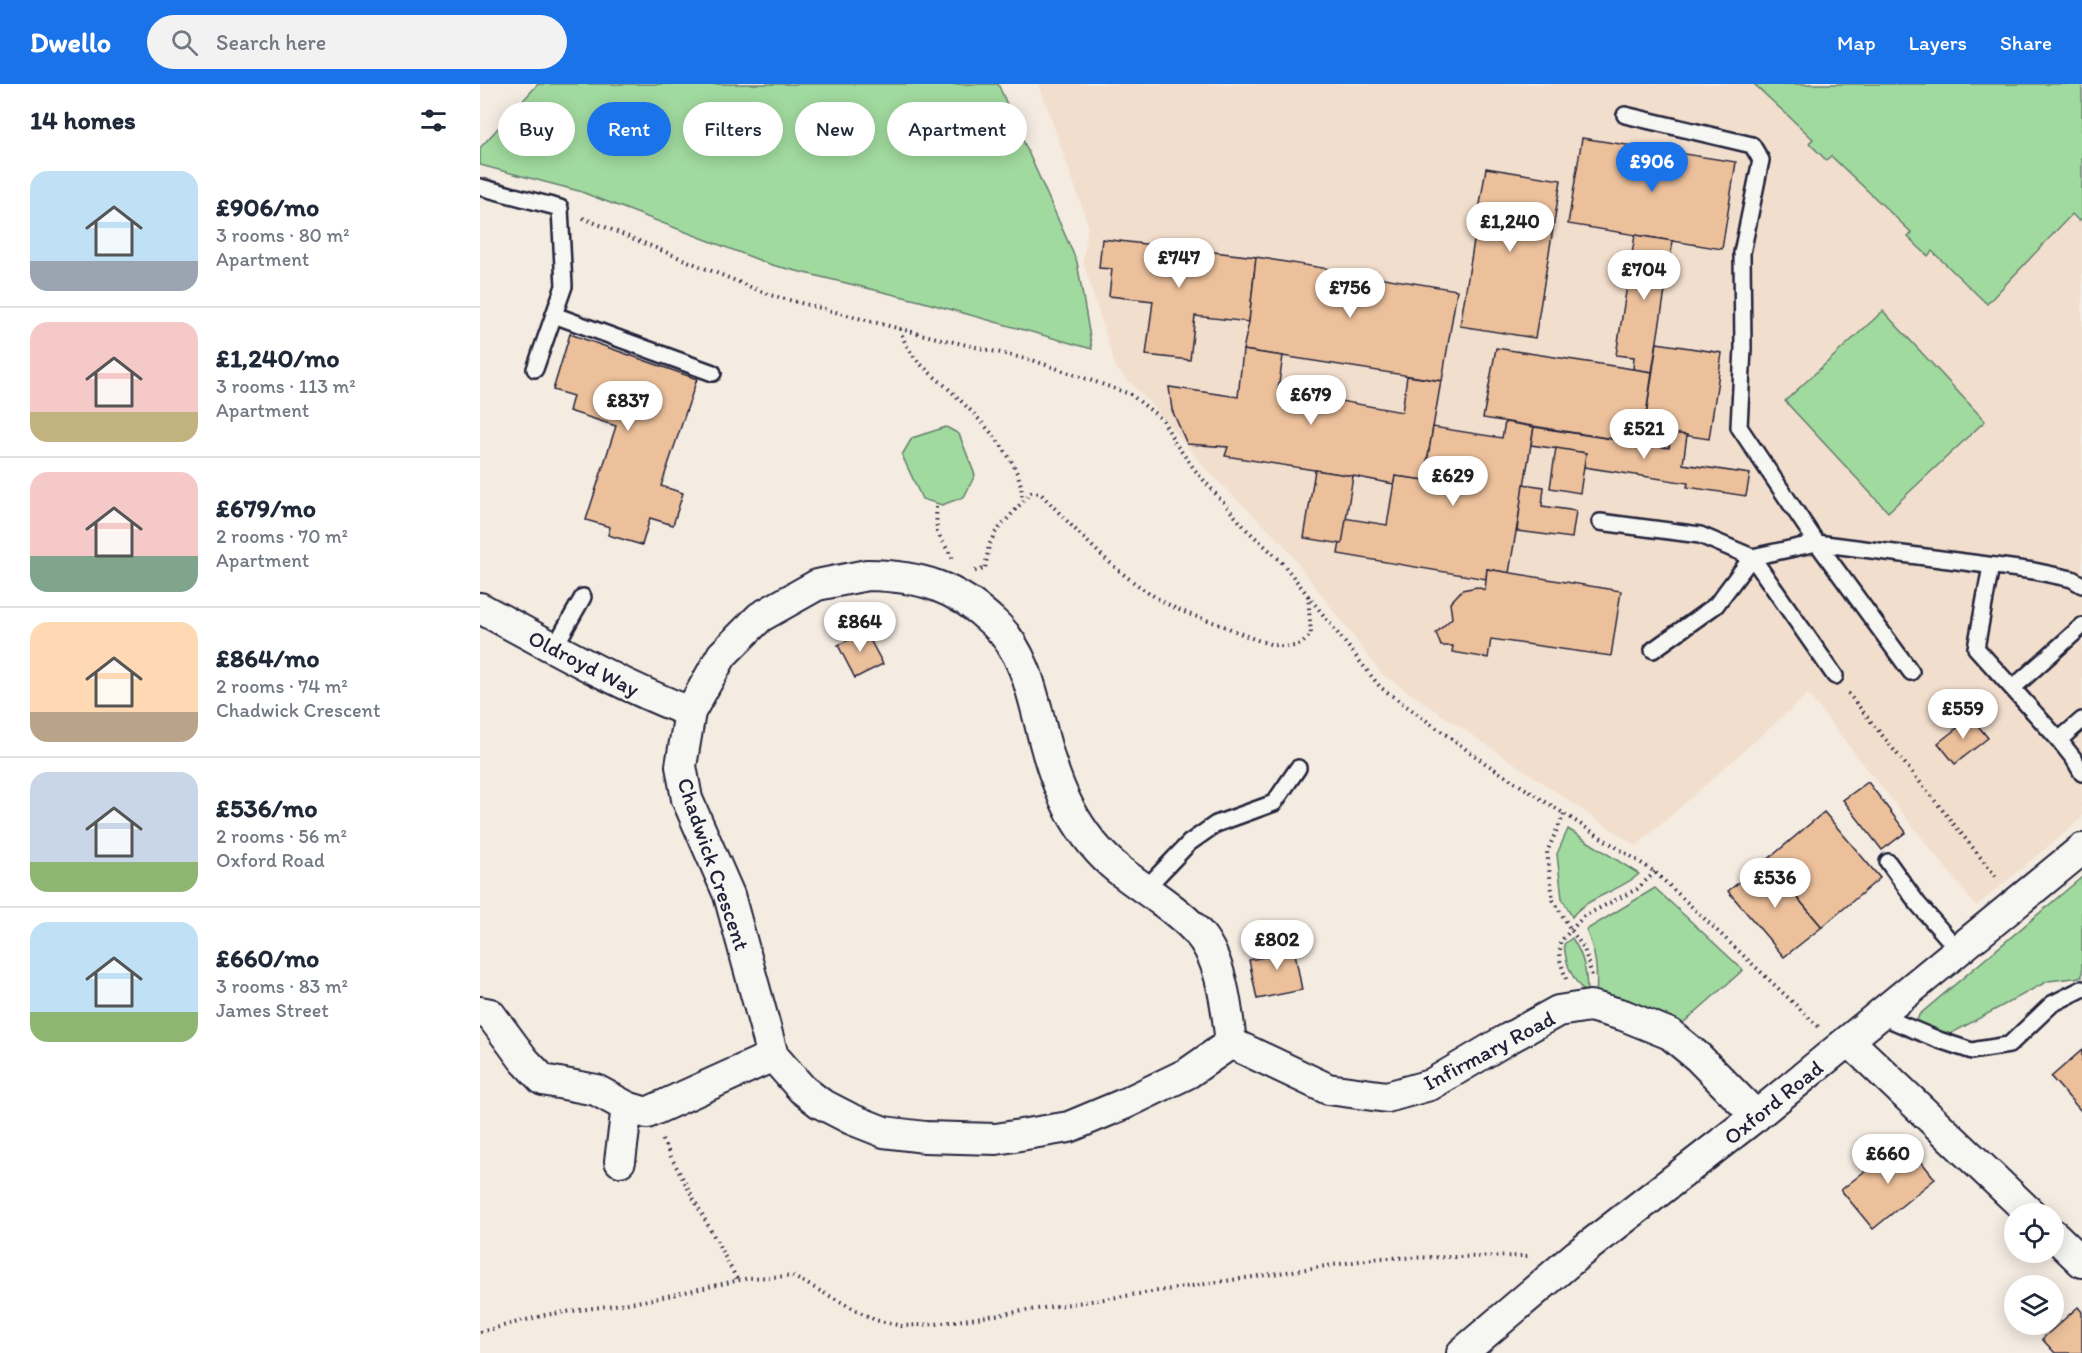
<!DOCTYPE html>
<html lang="en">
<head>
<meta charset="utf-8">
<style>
	:root { --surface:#fff; --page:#f2f2f3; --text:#1f2937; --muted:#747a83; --line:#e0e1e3; --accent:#1a73e8 }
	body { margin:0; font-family:Itim,sans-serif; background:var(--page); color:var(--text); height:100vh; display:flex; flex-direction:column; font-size:22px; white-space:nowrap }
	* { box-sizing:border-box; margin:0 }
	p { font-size:20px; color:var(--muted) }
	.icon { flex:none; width:33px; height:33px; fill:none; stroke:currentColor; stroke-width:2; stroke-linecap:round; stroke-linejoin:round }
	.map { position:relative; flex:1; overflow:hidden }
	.panel { display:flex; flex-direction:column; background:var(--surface); width:480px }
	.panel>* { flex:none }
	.guide { position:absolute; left:18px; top:18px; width:570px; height:54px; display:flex; gap:12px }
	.tools { position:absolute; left:1524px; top:1119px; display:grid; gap:12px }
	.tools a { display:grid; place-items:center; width:60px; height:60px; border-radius:50%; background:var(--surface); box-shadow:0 3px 15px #0003; font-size:30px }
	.price { position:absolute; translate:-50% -51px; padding:0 14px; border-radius:21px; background:#fff; color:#222; font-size:20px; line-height:39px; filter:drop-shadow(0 2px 3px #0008) }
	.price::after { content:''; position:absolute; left:50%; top:36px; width:18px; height:14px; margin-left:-9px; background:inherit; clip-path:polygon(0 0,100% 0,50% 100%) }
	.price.selected { background:var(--accent); color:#fff }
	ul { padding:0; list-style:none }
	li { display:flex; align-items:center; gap:18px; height:150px; padding:0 30px }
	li+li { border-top:2px solid var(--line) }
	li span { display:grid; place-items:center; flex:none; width:168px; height:120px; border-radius:18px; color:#555 }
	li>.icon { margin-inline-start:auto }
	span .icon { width:72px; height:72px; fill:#fffc; stroke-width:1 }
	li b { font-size:26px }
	h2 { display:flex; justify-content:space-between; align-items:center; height:72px; padding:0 30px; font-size:26px }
	.tag { padding:0 21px; border-radius:27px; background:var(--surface); box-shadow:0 3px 15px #0003; font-size:21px; line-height:54px }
	.tag.selected { background:var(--accent); color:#fff }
	header { display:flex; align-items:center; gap:36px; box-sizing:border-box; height:84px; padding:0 30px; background:var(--accent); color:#fff }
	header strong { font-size:28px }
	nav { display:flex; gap:33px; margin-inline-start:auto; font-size:21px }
	.search { width:420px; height:54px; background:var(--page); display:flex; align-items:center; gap:15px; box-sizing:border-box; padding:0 21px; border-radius:33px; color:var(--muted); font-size:22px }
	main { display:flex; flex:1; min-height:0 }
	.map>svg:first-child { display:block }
</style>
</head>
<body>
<header>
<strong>Dwello</strong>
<div class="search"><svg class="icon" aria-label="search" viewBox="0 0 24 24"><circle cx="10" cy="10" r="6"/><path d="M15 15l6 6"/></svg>Search here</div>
<nav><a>Map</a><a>Layers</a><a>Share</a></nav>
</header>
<main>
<section class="panel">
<h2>14 homes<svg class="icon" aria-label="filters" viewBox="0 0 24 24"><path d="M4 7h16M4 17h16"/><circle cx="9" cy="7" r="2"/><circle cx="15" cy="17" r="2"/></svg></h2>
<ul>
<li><span style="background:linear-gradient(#bfe0f5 75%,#9aa5b1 0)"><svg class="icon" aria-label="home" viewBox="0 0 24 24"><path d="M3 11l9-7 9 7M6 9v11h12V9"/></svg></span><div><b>£906/mo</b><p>3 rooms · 80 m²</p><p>Apartment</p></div></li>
<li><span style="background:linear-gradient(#f6c9c9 75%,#c2b280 0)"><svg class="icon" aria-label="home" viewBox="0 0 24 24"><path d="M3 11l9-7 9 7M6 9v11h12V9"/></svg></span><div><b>£1,240/mo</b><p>3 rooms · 113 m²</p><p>Apartment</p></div></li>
<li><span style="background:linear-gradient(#f6c9c9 70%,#7fa58c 0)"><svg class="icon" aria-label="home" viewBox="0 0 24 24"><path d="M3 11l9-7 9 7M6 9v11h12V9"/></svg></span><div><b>£679/mo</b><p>2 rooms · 70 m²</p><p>Apartment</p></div></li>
<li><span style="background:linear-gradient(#ffd9b3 75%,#b9a48a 0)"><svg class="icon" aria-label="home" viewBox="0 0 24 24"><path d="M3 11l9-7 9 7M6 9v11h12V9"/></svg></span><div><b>£864/mo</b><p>2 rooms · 74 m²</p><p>Chadwick Crescent</p></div></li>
<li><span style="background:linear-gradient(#c9d6e8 75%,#8fb573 0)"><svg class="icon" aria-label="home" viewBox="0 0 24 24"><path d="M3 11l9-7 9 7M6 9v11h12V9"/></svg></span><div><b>£536/mo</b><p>2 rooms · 56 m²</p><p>Oxford Road</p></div></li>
<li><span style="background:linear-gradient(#bfe0f5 75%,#8fb573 0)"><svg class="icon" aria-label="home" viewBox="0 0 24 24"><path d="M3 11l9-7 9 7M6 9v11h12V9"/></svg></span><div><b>£660/mo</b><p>3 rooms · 83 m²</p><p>James Street</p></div></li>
</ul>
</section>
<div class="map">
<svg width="1602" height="1269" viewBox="0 0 1602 1269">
	<rect width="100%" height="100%" fill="#f4ebe1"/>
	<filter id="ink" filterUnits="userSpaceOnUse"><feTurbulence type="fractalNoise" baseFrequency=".0167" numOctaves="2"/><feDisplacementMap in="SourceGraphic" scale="12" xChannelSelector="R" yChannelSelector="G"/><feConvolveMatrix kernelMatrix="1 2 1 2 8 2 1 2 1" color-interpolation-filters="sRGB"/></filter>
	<g filter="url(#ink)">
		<polygon fill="#f2decc" points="559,0 1602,0 1602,734 1496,822 1328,610 1156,762 902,590 802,459 729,388 671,320 636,284 603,177 608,140"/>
		<g fill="#a1da9f" stroke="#627e6d" stroke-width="1.5">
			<polygon points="58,0 518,0 597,178 612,265 440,217 292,181 99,107 0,81 0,64"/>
			<polygon points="1274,0 1602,0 1602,134 1599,137 1592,130 1507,220 1452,167 1448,172 1428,153 1432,149 1351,72 1346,76 1329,59 1333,55"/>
			<polygon points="1403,227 1505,337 1408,428 1305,317"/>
			<polygon points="466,343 479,350 495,391 484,413 462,421 442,415 422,371 432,354"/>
			<path d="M1088,745L1159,790C1140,807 1105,814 1092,833L1082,814L1077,770Z"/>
			<polygon points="1602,793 1602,893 1568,897 1459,956 1434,946 1439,931"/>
			<path d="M1175,804L1263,886L1202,940L1116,912C1118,888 1116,868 1106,846Z"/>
			<path d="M1092,854C1104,872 1107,889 1107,911C1092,894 1086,883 1084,860Z"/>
		</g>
		<g fill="#ecc09b" stroke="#22223b" stroke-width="1.5">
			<polygon points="1102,54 1256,78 1242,165 1088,140"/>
			<polygon points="1006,84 1081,96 1055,254 980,242"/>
			<polygon points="1155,151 1193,157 1172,288 1153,285 1154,273 1136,271"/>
			<polygon points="622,155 776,173 769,238 715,232 710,276 666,271 673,217 629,212 632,185 619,184"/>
			<polygon points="776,173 977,206 962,297 763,266 769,238"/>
			<polygon points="90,250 217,295 181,402 203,409 193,441 170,434 162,461 128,451 130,443 106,436 136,342 89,327 93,312 73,306"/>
			<polygon points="1177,259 1242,269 1229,355 1164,345"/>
			<polygon points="1016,264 1172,288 1164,345 1191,349 1189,364 1003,334"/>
			<polygon points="763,266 803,272 798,306 922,328 927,292 961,297 944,396 915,392 914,400 873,392 745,372 748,363 707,360 692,326 689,303 758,313"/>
			<polygon points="1025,338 1054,343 1029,489 1007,485 1006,495 858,470 864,434 907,441 915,392 944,396 953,343 1022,354"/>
			<polygon points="1054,343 1189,364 1191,349 1207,351 1203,380 1270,390 1266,412 1207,403 1208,399 1104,383 1106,369 1051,361"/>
			<polygon points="1076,364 1106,369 1100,409 1070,404"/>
			<polygon points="835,386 873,392 862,460 824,454"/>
			<polygon points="1043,400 1064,403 1062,422 1096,427 1092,454 1037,447"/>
			<polygon points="1007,485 1141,507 1131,572 1011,555 1008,574 972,568 973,562 961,562 956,549 972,534 970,519 982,506 997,503 1005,506"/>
			<polygon points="382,541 403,580 375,594 358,561 377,552 373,545"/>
			<polygon points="1491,633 1508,654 1475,680 1458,659"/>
			<polygon points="1388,698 1426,748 1402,766 1363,716"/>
			<polygon points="1344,728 1400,794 1342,843 1286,777"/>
			<polygon points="1286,777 1342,843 1304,873 1248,807"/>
			<polygon points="804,850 812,853 822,906 777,915 769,876 799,870 797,856"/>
			<polygon points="1602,966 1602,1028 1571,993"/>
			<polygon points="1424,1056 1455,1095 1393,1145 1361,1106"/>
			<polygon points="1598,1223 1602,1228 1602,1269 1575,1269 1562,1255"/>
		</g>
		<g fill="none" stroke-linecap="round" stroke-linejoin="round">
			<defs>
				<g id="lane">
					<polyline points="1145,31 1272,61 1281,76 1262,169 1263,264 1259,343 1337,459 1431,588"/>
					<polyline points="0,103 80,124 84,202 55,285"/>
					<polyline points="74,231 233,289"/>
					<polyline points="1120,438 1220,451 1272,473 1337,459 1554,487 1592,495 1602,501"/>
					<polyline points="1511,482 1496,564 1579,656 1594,675 1602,689"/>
					<polyline points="74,564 103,513"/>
					<polyline points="1173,566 1236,521 1272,473 1355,592"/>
					<polyline points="1533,604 1602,542"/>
					<polyline points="1579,656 1602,636"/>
					<polyline points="1408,778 1438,820 1479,867"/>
					<polyline points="666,804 709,759 736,740 794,719 818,684"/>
					<polyline points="1401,932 1459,956 1492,967 1497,966 1529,961 1572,920 1602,905"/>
				</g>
				<g id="street">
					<path d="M387,491C440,492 475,502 514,539C547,569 554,618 565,659C571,682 579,705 590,726C602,748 619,770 639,786C664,806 699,826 720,851C742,878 747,925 751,959L708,989L644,1020L589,1043L516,1055L445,1053L404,1048L371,1035L340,1019L322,1005L293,972L249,811L207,715L201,682L210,628L242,571L280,533L337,501Z"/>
					<path d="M0,524C69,561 137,600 210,628"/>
					<polyline points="0,928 10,930 44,976 63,996 116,1006 147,1023 167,1029 293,972"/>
					<polyline points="1369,957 1551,1130"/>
					<polyline points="751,959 848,1005 907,1013 950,1001 1024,957 1078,927 1110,922 1143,931 1190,950 1218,973 1276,1032"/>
					<polyline points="140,1077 147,1023"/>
					<polyline points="1574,1151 1602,1178"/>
					<polyline points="982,1269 1097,1171 1276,1032 1602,765"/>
				</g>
			</defs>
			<use href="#lane" stroke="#22223b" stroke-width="20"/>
			<use href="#street" stroke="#22223b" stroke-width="34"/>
			<g stroke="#22223b" stroke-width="4" stroke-dasharray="1.5 4.5" stroke-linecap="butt">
				<polyline points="103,134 290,211 440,250 555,277 650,310 683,336 695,359 715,386 767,446 800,476 900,603 1005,679 1175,788 1339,943"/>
				<path d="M420,245C430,279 452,288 475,311C501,337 545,378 542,417"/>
				<polyline points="456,423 457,448 473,475"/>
				<path d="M495,487L505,485L509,461L515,449L551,408L560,409C601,451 641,497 695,524C711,532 729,536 746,543C765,551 800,569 821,560C824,558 828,553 831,550L828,512"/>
				<polyline points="1368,609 1518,795"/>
				<polyline points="1084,730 1067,768 1073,816 1091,846 1104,864 1112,892"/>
				<polyline points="1086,895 1080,876 1080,858 1104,832 1157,805 1175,788"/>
				<polyline points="182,1056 258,1197"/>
				<polyline points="0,1248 65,1231 169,1216 269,1194 312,1192 395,1236 422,1242 456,1240 900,1174 1049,1172"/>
			</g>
			<use href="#lane" stroke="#f6f6f2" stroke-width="15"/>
			<use href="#street" stroke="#f6f6f2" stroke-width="30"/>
		</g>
	</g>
	<g text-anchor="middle" stroke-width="4.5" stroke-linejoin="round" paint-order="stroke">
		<g font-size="22" fill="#22223b" stroke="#f6f6f2">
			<text transform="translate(104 579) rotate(27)" y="8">Oldroyd Way</text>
			<text transform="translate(234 780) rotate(71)" y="8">Chadwick Crescent</text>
			<text transform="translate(1009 966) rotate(-28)" y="8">Infirmary Road</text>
			<text transform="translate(1293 1018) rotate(-39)" y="8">Oxford Road</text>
		</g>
	</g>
</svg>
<div class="tools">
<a><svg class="icon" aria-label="locate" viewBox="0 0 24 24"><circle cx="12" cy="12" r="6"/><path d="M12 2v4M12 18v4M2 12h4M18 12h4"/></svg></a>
<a><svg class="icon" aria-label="layers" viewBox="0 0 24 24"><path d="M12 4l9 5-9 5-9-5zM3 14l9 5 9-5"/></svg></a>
</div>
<b class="price selected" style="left:1172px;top:109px">£906</b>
<b class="price" style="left:1030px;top:169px">£1,240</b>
<b class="price" style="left:699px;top:205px">£747</b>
<b class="price" style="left:1164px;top:217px">£704</b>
<b class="price" style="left:870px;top:235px">£756</b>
<b class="price" style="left:831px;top:342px">£679</b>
<b class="price" style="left:148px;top:348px">£837</b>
<b class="price" style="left:1164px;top:376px">£521</b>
<b class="price" style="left:973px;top:423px">£629</b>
<b class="price" style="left:380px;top:569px">£864</b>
<b class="price" style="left:1483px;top:656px">£559</b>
<b class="price" style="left:1295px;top:825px">£536</b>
<b class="price" style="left:797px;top:887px">£802</b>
<b class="price" style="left:1408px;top:1101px">£660</b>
<div class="guide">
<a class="tag">Buy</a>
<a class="tag selected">Rent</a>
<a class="tag">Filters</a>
<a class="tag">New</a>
<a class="tag">Apartment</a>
</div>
</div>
</main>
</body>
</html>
